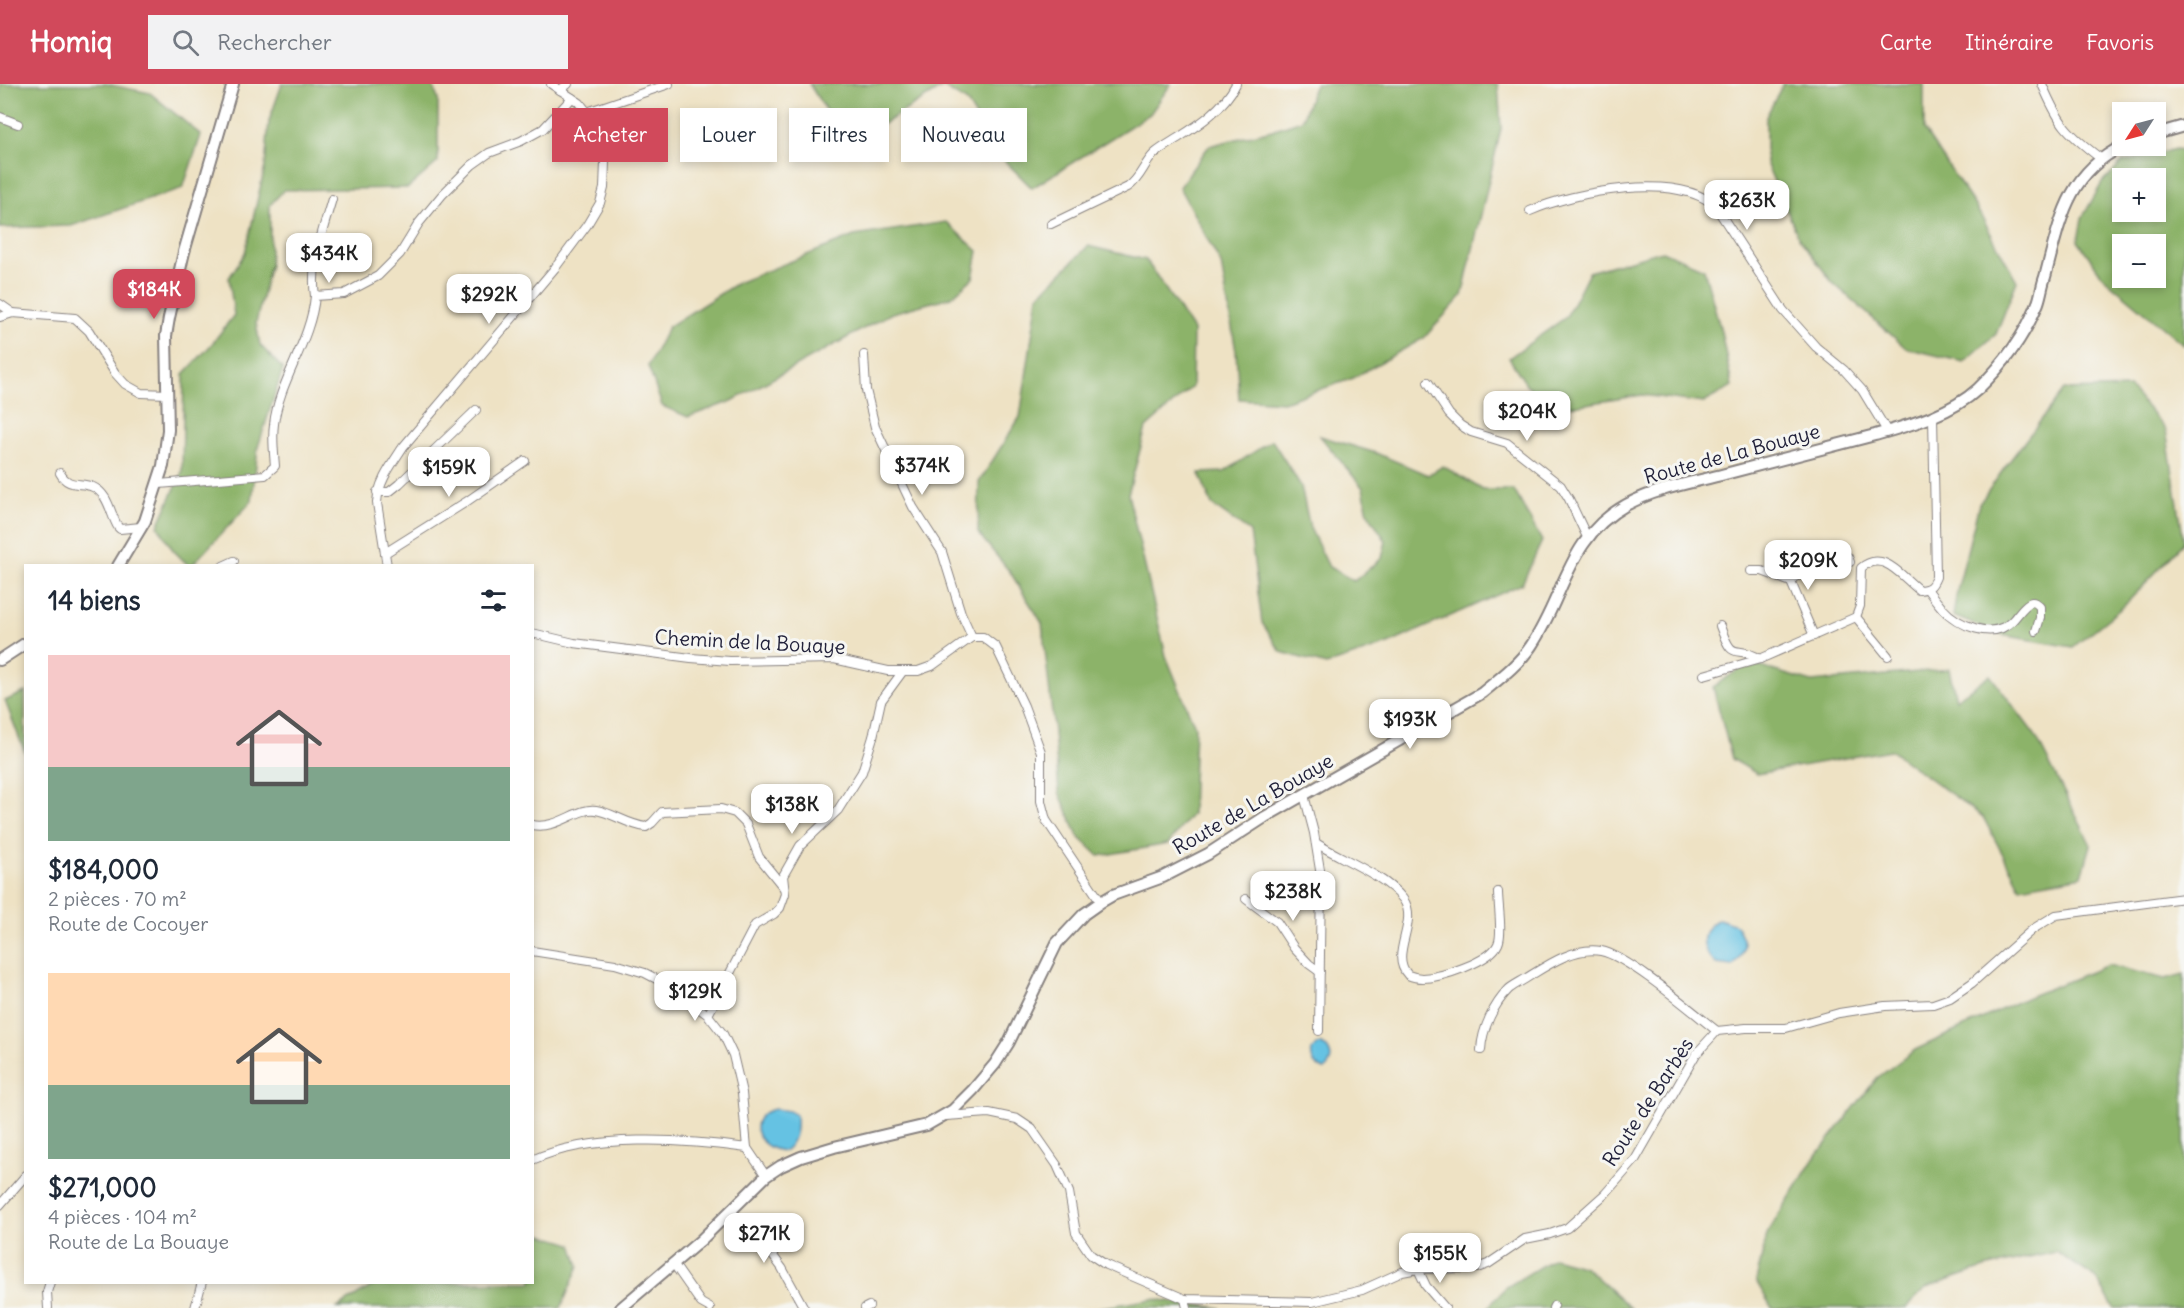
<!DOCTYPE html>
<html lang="fr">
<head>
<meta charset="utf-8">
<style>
	:root { --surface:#fff; --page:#f2f2f3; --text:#1f2937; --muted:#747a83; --accent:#d1495b }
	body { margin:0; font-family:Delius,sans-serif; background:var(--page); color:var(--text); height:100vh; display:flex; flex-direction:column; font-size:22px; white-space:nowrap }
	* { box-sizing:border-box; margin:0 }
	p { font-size:20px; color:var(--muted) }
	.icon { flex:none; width:33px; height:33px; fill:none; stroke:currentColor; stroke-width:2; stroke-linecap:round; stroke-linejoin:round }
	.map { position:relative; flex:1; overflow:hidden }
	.sheet { position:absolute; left:24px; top:480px; width:510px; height:720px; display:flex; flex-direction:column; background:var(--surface); border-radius:0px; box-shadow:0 3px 9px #0003 }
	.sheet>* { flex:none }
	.banner { position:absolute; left:552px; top:24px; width:570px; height:54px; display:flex; gap:12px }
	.needle { width:39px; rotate:234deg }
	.tools { position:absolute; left:2112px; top:18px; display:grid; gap:12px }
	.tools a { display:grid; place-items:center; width:54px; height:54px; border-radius:0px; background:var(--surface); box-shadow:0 3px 9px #0003; font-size:30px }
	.price { position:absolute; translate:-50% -51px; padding:0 14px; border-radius:12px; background:#fff; color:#222; font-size:20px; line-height:39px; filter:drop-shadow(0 2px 3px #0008) }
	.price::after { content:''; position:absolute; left:50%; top:36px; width:18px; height:14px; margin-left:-9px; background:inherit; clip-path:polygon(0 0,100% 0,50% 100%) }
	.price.current { background:var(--accent); color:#fff }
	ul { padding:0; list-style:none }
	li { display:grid; align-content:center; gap:12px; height:318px; padding:0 24px }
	li span { display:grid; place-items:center; height:186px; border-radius:0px; color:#555 }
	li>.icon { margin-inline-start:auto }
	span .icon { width:108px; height:108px; fill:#fffc; stroke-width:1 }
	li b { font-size:26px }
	h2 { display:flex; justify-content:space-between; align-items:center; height:72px; padding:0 24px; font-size:26px }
	.chip { padding:0 21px; border-radius:0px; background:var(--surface); box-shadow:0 3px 9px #0003; font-size:21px; line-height:54px }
	.chip.current { background:var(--accent); color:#fff }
	header { display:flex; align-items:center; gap:36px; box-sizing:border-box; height:84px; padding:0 30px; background:var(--accent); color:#fff }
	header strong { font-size:28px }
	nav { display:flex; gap:33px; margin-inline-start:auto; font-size:21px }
	.search { width:420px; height:54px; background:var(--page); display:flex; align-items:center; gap:15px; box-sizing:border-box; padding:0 21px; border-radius:0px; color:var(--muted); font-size:22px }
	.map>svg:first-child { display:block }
</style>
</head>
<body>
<header>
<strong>Homiq</strong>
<div class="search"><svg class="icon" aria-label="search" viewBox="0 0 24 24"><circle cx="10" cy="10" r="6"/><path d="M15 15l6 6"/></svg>Rechercher</div>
<nav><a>Carte</a><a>Itinéraire</a><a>Favoris</a></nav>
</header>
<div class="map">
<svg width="2184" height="1224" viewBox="0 0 2184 1224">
	<rect width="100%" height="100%" fill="#f6f6f2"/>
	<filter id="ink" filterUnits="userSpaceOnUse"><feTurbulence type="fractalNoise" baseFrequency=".0167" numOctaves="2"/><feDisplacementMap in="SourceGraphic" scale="12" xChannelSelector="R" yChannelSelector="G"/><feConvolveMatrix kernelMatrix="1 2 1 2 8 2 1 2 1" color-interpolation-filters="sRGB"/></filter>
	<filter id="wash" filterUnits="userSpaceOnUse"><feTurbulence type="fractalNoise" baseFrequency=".008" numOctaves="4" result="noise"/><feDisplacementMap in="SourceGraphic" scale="24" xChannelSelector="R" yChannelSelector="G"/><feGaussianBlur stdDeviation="1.35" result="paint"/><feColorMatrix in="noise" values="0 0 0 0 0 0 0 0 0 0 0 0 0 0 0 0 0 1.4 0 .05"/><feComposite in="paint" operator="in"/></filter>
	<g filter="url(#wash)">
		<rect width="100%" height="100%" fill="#eee2c4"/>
		<g fill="#8cb369" stroke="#576a52" stroke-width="1.5" fill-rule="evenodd">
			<polygon points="0,0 106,0 150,9 201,51 183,104 71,142 0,144"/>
			<polygon points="282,0 432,0 438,15 438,78 408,104 284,106 270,121 270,180 256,239 260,261 283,285 258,363 252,417 192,481 188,481 173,466 158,442 182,388 184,290 211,261 234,231 229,194 245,169 265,83 269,37"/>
			<polygon points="809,0 1171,0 1150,30 1032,104 1001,73 966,17 943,3 883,40 846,58"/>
			<polygon points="1315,0 1498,0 1501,45 1462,212 1424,254 1351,295 1283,318 1239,315 1236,267 1221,180 1179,103 1209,62 1272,46 1302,36"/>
			<polygon points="1783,0 1924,0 1924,46 1977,125 2017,197 1996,250 1964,278 1906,264 1832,198 1799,154 1766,79 1766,33"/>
			<path d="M2176,65L2184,66V261L2103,193L2078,157L2082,134L2102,99L2123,78ZM2122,94H2156V128H2122ZM2122,160H2156V194H2122Z"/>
			<polygon points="946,138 978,167 973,194 951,213 892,229 732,317 688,333 662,322 648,282 668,243 737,199 854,152"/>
			<polygon points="1088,162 1146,176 1193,246 1192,303 1146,344 1128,410 1166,572 1195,643 1192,730 1168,760 1099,772 1078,752 1059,708 1053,638 1042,539 1010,488 978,449 979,398 1020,333 1038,212"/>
			<polygon points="1662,167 1704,185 1721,247 1732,302 1704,319 1642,311 1580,321 1551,323 1526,300 1509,274 1566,233 1589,188"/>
			<polygon points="2130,304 2166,346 2184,458 2124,522 2073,563 2001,551 1953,532 1957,507 1979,420 2008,379 2064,306"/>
			<polygon points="1320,352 1376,369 1428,391 1443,382 1483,406 1514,406 1542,457 1522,500 1388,560 1326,581 1281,568 1262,539 1250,448 1212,421 1199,389 1224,388 1272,356 1301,402 1310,444 1329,483 1354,497 1382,474 1386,457 1368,429 1363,404"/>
			<polygon points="1748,579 1812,598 1949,585 1956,615 1990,591 2035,651 2091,761 2082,792 2020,803 1983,733 1890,666 1757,690 1732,675 1713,603"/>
			<polygon points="25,608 25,669 5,617"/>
			<polygon points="2108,881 2165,895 2184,890 2184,1224 2114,1224 2096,1194 2056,1168 1984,1184 1926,1204 1906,1224 1772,1224 1756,1197 1767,1150 1811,1079 1877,994 1915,966 2028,913"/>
			<polygon points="533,1148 572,1160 579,1182 561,1224 337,1224 377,1199 532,1198"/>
			<polygon points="1554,1174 1585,1183 1631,1224 1488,1224 1505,1204"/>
			<polygon points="1153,1215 1221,1224 1097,1224"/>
		</g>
		<g fill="#65c2e3" stroke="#44728f" stroke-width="1.5">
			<path d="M1719,835L1736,841C1747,859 1748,866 1733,882L1716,880C1700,866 1698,846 1719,835Z"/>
			<path d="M1320,960L1327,964C1333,972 1332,980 1324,986C1315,981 1310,977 1312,966Z"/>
			<path d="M775,1025L789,1027L796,1031C797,1045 796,1058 784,1067C754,1065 744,1031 775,1025Z"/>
		</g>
	</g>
	<g filter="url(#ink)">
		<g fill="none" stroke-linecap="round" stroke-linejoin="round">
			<defs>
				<g id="street">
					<path d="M2042,0C2059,40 2066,48 2100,74"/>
					<polyline points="560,6 568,0"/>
					<polyline points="587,28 669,0"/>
					<polyline points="0,33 18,40"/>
					<path d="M1530,127C1572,108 1680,87 1716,123L1783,226L1816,263L1844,286L1862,306L1887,347"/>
					<path d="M1051,140L1128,103C1141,94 1143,81 1154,70C1161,64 1170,59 1178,54C1200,40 1224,24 1236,0"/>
					<path d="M315,212C310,180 323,146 332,115"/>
					<polyline points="0,220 13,229"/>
					<polyline points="0,233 13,229 75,234 89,247 115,289 125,300 141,309 168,310"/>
					<polyline points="864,271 866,306 875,343 913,423 942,468 961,529 972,553"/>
					<polyline points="1428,298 1449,330 1460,341 1471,348 1507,359 1561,402 1569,415 1587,453"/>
					<path d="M60,389C69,405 80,397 93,403C109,410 110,430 118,443L120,445L141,443"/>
					<path d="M159,400L265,391L275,382C274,369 272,354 274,340C279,297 311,257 315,212L344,210L378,192L400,170L419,139L442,111L472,81L489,69L521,57L543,45L572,14"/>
					<polyline points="377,408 389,408 399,400 476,326"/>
					<polyline points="385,469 466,418 525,377"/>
					<polyline points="223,482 234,477"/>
					<path d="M387,482L377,419C378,398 392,380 403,363L555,184L587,141L600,119L604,104L605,78L598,51L591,33L580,19L551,0"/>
					<polyline points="1751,487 1762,487 1791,498"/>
					<path d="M1928,506C1932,512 1937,518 1942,524C1957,541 1993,557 2012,537C2017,532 2025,519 2032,518C2036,518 2038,521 2040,523V534L2036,547"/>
					<polyline points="1856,533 1888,572"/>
					<path d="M1720,542C1734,581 1734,559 1760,575"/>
					<polyline points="532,549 574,559 691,574 730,577 834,575 888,587 918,587 932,582 972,553 983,553 996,563 1024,622 1041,668 1041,717 1046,736 1101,818"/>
					<polyline points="1814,552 1791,498 1793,494 1845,471 1848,473 1850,478"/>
					<path d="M1704,591L1760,575L1856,533L1860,522L1861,484C1883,465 1901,492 1919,506C1929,505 1932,503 1936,493L1933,331"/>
					<polyline points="1304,711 1314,749 1321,792 1319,947"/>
					<path d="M532,741C558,746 577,723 596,726C613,729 628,741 646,743L652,739L662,728L721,725L735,729L746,740L759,773L784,804"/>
					<path d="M1316,759C1341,775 1385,791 1403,815C1420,838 1388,870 1408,891C1413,893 1417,894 1422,894C1440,894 1490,878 1498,860C1503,850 1498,820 1498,808"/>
					<polyline points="1246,815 1277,838 1294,864 1309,880 1320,888"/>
					<polyline points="532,867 615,880 645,889 668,901 708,931 723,950 733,971 742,1009 747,1064 766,1092"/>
					<polyline points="708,931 755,841 774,830 780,824 785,810 783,792 800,762 838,726 862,688 873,653 881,617 903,587"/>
					<path d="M1481,966C1482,945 1494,920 1509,905C1514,901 1520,898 1525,895C1546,882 1574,862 1601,867C1628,872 1693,928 1717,947"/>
					<polyline points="946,1032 989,1029 1017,1035 1032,1045 1057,1081 1069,1108 1076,1149 1091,1171 1106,1181 1185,1215 1312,1218 1362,1206 1402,1188 1418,1185 1477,1184 1488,1180 1525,1155 1550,1150 1567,1144 1605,1110 1635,1076 1696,970 1717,947 1746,944 1786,944 1839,929 1885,922 1933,920 1950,914 1972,899 2033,845 2056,831 2184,814"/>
					<path d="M532,1076C592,1049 684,1055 747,1064"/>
					<polyline points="0,1121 26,1091"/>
					<polyline points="732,1128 768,1165 782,1184 804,1224"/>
					<polyline points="673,1179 701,1219 710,1224"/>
					<polyline points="1418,1185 1426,1202 1445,1224"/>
					<polyline points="1185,1215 1187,1224"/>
					<polyline points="48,1224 47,1208 50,1198"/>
					<polyline points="195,1224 202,1198"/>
					<polyline points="865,1224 869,1222"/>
					<polyline points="1553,1224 1554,1222"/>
				</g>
				<g id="secondary">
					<polyline points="2156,50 2184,42"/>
					<polyline points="118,482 145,437 163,382 168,346 166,252 169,234 184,168 233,0"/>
					<polyline points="0,576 26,559"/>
					<path d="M621,1224L701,1156L766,1092L781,1082L801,1073L834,1063L927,1041L953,1026L973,1006L995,980L1009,958L1057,859L1084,830L1101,818L1113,811L1163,793L1208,770L1265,733L1482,609C1499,595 1519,580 1531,562C1565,512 1567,454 1626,421C1657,404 1691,399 1725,390C1775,377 1825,364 1875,351C1910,341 1951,330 1978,305C2003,281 2025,251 2038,219C2041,211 2042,201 2045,193C2060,137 2067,89 2123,62"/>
				</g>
			</defs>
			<use href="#street" stroke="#888280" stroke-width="10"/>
			<use href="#secondary" stroke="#888280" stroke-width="14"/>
			<use href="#street" stroke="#fff" stroke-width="8"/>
			<use href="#secondary" stroke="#fff" stroke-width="10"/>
		</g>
	</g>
	<g text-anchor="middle" stroke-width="6" stroke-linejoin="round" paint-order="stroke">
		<g font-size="20" fill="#22223b" stroke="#f6f6f2">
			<text transform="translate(1732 370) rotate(-15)" y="7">Route de La Bouaye</text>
			<text transform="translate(750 558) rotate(3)" y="7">Chemin de la Bouaye</text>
			<text transform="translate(1253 720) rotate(-30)" y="7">Route de La Bouaye</text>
			<text transform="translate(1648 1018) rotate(-57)" y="7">Route de Barbès</text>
		</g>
	</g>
</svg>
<div class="tools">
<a><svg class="needle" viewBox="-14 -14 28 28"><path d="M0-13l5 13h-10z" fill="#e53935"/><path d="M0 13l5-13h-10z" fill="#747a83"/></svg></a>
<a>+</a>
<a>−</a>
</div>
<b class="price" style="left:1747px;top:147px">$263K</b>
<b class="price" style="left:329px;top:200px">$434K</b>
<b class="price current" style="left:154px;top:236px">$184K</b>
<b class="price" style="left:489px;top:241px">$292K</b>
<b class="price" style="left:1527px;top:358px">$204K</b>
<b class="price" style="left:922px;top:412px">$374K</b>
<b class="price" style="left:449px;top:414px">$159K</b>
<b class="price" style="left:1808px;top:507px">$209K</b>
<b class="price" style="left:1410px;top:666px">$193K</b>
<b class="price" style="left:792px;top:751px">$138K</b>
<b class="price" style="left:1293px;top:838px">$238K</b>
<b class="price" style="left:695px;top:938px">$129K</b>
<b class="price" style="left:764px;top:1180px">$271K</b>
<b class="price" style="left:1440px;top:1200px">$155K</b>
<div class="banner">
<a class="chip current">Acheter</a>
<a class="chip">Louer</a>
<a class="chip">Filtres</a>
<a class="chip">Nouveau</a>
</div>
<section class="sheet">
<h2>14 biens<svg class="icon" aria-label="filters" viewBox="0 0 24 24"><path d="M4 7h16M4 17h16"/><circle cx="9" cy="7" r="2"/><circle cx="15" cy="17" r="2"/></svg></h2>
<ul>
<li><span style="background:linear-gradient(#f6c9c9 60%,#7fa58c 0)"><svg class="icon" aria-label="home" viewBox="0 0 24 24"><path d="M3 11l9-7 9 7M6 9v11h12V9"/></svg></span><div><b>$184,000</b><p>2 pièces · 70 m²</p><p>Route de Cocoyer</p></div></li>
<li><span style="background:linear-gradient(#ffd9b3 60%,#7fa58c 0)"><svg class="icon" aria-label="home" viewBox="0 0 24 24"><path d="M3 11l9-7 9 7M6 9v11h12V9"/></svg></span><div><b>$271,000</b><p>4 pièces · 104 m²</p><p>Route de La Bouaye</p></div></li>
</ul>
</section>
</div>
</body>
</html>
